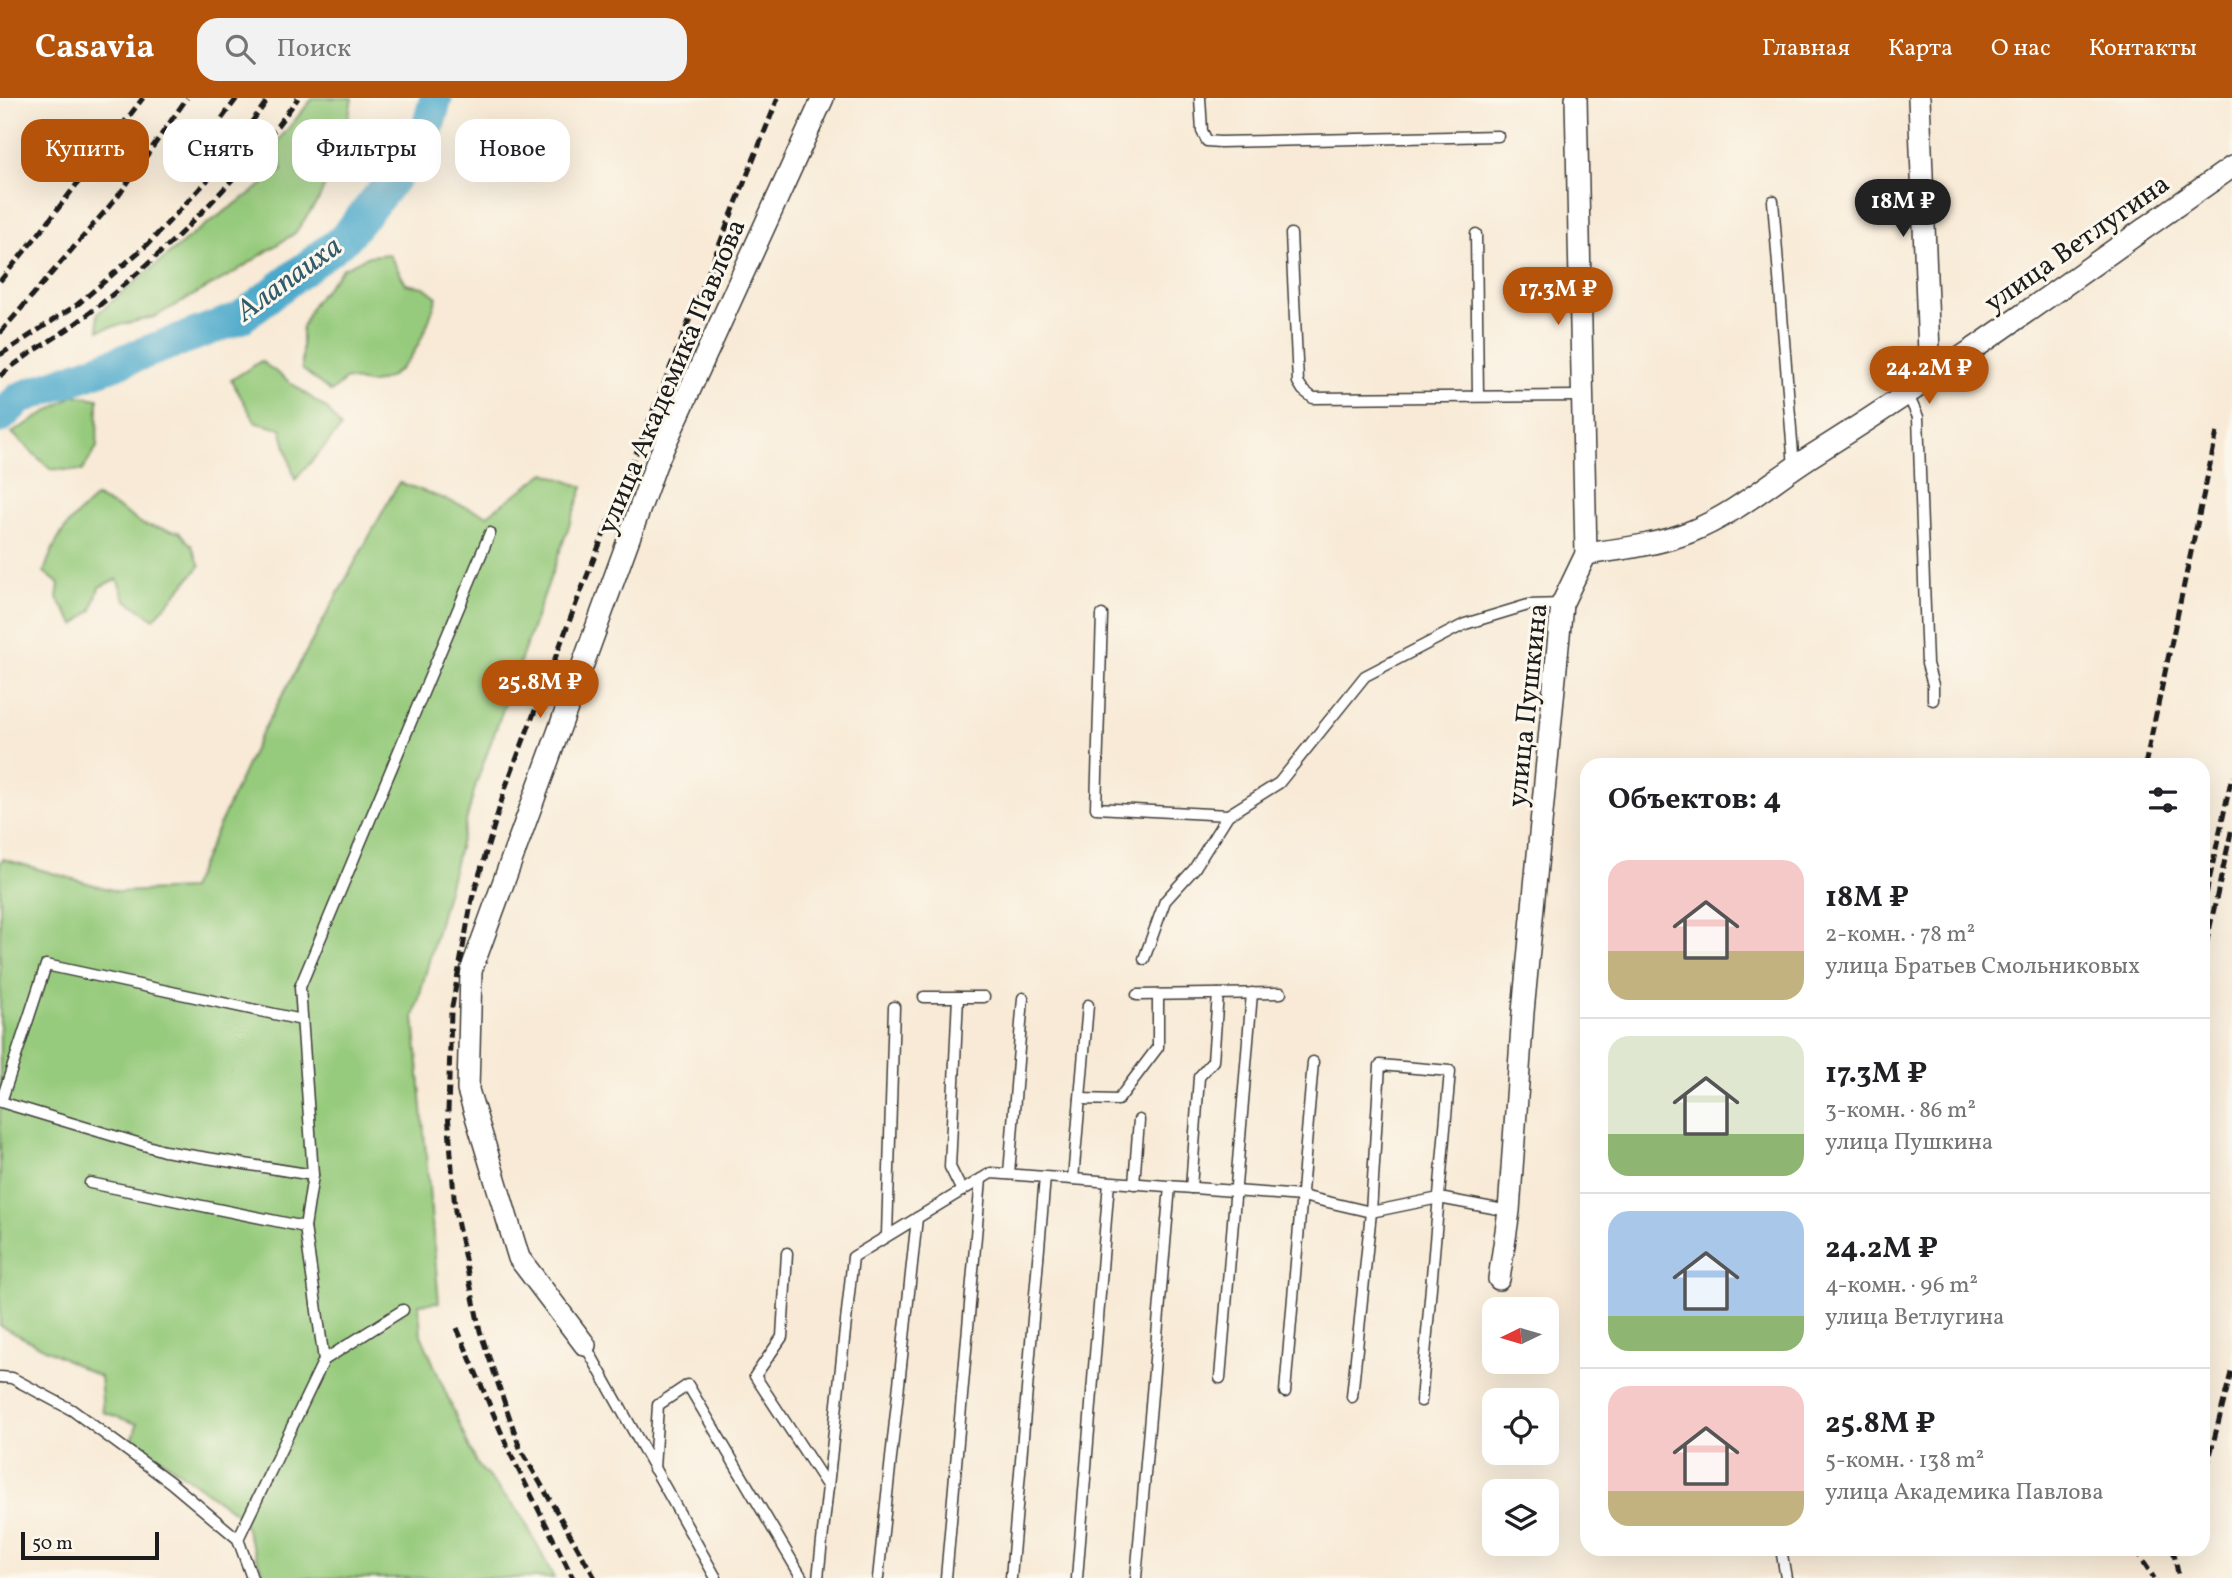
<!DOCTYPE html>
<html lang="ru">
<head>
<meta charset="utf-8">
<style>
	:root { --surface:#fff; --page:#f2f2f2; --text:#202124; --muted:#757577; --line:#e0e0e0; --accent:#b45309 }
	body { margin:0; font-family:Vollkorn,serif; background:var(--page); color:var(--text); height:100vh; display:flex; flex-direction:column; font-size:26px; white-space:nowrap }
	* { box-sizing:border-box; margin:0 }
	p { font-size:23px; color:var(--muted) }
	.icon { flex:none; width:38px; height:38px; fill:none; stroke:currentColor; stroke-width:2; stroke-linecap:round; stroke-linejoin:round }
	.map { position:relative; flex:1; overflow:hidden }
	.side { position:absolute; left:1580px; top:660px; width:630px; height:798px; display:flex; flex-direction:column; background:var(--surface); border-radius:21px; box-shadow:0 7px 28px #0002 }
	.side>* { flex:none }
	.top-card { position:absolute; left:21px; top:21px; width:665px; height:63px; display:flex; gap:14px }
	.needle { width:46px; rotate:265deg }
	.buttons { position:absolute; left:1482px; top:1199px; display:grid; gap:14px }
	.buttons a { display:grid; place-items:center; width:77px; height:77px; border-radius:14px; background:var(--surface); box-shadow:0 7px 28px #0002; font-size:35px }
	.scale { position:absolute; left:21px; bottom:18px; width:138px; box-sizing:border-box; padding-left:7px; border:4px solid #1c1c1c; border-top:0; font-size:19px; line-height:24px; white-space:nowrap; color:#1c1c1c; -webkit-text-stroke:5px #fbf7ec; paint-order:stroke }
	.price { position:absolute; translate:-50% -60px; padding:0 16px; border-radius:24px; background:var(--accent); color:#fff; font-size:23px; line-height:46px; filter:drop-shadow(0 2px 4px #0008) }
	.price::after { content:''; position:absolute; left:50%; top:42px; width:21px; height:16px; margin-left:-10px; background:inherit; clip-path:polygon(0 0,100% 0,50% 100%) }
	.price.selected { background:#222; color:#fff }
	ul { padding:0; list-style:none }
	li { display:flex; align-items:center; gap:21px; height:175px; padding:0 28px }
	li+li { border-top:2px solid var(--line) }
	li span { display:grid; place-items:center; flex:none; width:196px; height:140px; border-radius:21px; color:#555 }
	li>.icon { margin-inline-start:auto }
	span .icon { width:84px; height:84px; fill:#fffc; stroke-width:1 }
	li b { font-size:30px }
	h2 { display:flex; justify-content:space-between; align-items:center; height:84px; padding:0 28px; font-size:30px }
	.tag { padding:0 24px; border-radius:21px; background:var(--surface); box-shadow:0 7px 28px #0002; font-size:24px; line-height:63px }
	.tag.selected { background:var(--accent); color:#fff }
	header { display:flex; align-items:center; gap:42px; box-sizing:border-box; height:98px; padding:0 35px; background:var(--accent); color:#fff }
	header strong { font-size:33px }
	nav { display:flex; gap:38px; margin-inline-start:auto; font-size:24px }
	.search { width:490px; height:63px; background:var(--page); display:flex; align-items:center; gap:18px; box-sizing:border-box; padding:0 24px; border-radius:21px; color:var(--muted); font-size:26px }
	.map>svg:first-child { display:block }
</style>
</head>
<body>
<header>
<strong>Casavia</strong>
<div class="search"><svg class="icon" aria-label="search" viewBox="0 0 24 24"><circle cx="10" cy="10" r="6"/><path d="M15 15l6 6"/></svg>Поиск</div>
<nav><a>Главная</a><a>Карта</a><a>О нас</a><a>Контакты</a></nav>
</header>
<div class="map">
<svg width="2232" height="1480" viewBox="0 0 2232 1480">
	<rect width="100%" height="100%" fill="#fbf7ec"/>
	<filter id="ink" filterUnits="userSpaceOnUse"><feTurbulence type="fractalNoise" baseFrequency=".0143" numOctaves="2"/><feDisplacementMap in="SourceGraphic" scale="14" xChannelSelector="R" yChannelSelector="G"/><feConvolveMatrix kernelMatrix="1 2 1 2 8 2 1 2 1" color-interpolation-filters="sRGB"/></filter>
	<filter id="wash" filterUnits="userSpaceOnUse"><feTurbulence type="fractalNoise" baseFrequency=".00686" numOctaves="4" result="noise"/><feDisplacementMap in="SourceGraphic" scale="28" xChannelSelector="R" yChannelSelector="G"/><feGaussianBlur stdDeviation="1.57" result="paint"/><feColorMatrix in="noise" values="0 0 0 0 0 0 0 0 0 0 0 0 0 0 0 0 0 1.4 0 .05"/><feComposite in="paint" operator="in"/></filter>
	<g filter="url(#wash)">
		<rect width="100%" height="100%" fill="#f8ead6"/>
		<g fill="#96ca7b" stroke="#59734c" stroke-width="2">
			<polygon points="313,0 352,0 346,35 319,101 295,135 232,176 154,219 99,232 97,216 197,133 282,73 278,43"/>
			<path d="M389,156L406,186L424,189L437,199C427,231 411,278 373,285C365,286 354,282 346,281L331,294L302,271V229L313,206L342,171L369,158Z"/>
			<polygon points="261,263 328,312 341,330 295,382 281,331 256,325 231,282"/>
			<polygon points="75,297 98,301 97,349 82,373 50,371 12,335"/>
			<polygon points="545,375 583,389 476,686 414,919 439,1204 419,1206 421,1237 476,1365 521,1416 554,1480 265,1480 241,1419 133,1340 137,1326 103,1314 100,1279 0,1228 0,765 3,761 119,794 190,791 260,638 399,384 487,417"/>
			<path d="M96,399L120,411L144,427L179,434L192,448L200,468L154,521L125,501L117,481L99,489L92,512L75,527L57,500L59,486L44,474C56,437 67,425 96,399Z"/>
		</g>
		<g fill="none" stroke-linecap="round" stroke-linejoin="round">
			<polyline stroke="#4ca9cb" stroke-width="33" points="0,319 20,300 240,220 345,140 424,43 436,0"/>
		</g>
	</g>
	<g filter="url(#ink)">
		<g fill="none" stroke-linecap="round" stroke-linejoin="round">
			<defs>
				<g id="lane">
					<polyline points="1200,0 1202,33 1207,43 1220,44 1498,38"/>
					<polyline points="1773,103 1794,369"/>
					<polyline points="1291,136 1298,284 1303,292 1313,300 1581,298"/>
					<polyline points="1476,136 1478,298"/>
					<polyline points="1908,297 1918,319 1927,566 1933,587 1933,602"/>
					<polyline points="1102,517 1096,710 1228,717 1279,685 1365,578 1465,526 1528,507 1562,506"/>
					<polyline points="1144,861 1165,803 1194,771 1228,717"/>
					<polyline points="1137,897 1281,895"/>
					<polyline points="924,899 984,899"/>
					<polyline points="958,899 950,1069 962,1093"/>
					<polyline points="302,922 46,867 1,1004 164,1053 313,1077"/>
					<polyline points="1080,1001 1118,1002 1158,949 1158,897"/>
					<polyline points="1009,1076 1023,900"/>
					<polyline points="1073,1081 1088,907"/>
					<polyline points="90,1085 305,1129 324,1262 238,1441"/>
					<polyline points="1134,1086 1139,1022"/>
					<polyline points="1191,1090 1199,979 1213,963 1218,896"/>
					<polyline points="305,1129 313,1077 300,889 490,435"/>
					<polyline points="887,1137 894,909"/>
					<polyline points="787,1155 782,1239 755,1278 828,1389"/>
					<polyline points="585,1247 716,1480"/>
					<polyline points="324,1262 403,1212"/>
					<polyline points="0,1279 12,1280 72,1312 170,1384 238,1441 252,1480"/>
					<polyline points="1220,1280 1252,895"/>
					<polyline points="1285,1294 1313,964"/>
					<polyline points="1352,1299 1371,1114 1380,967 1450,973 1421,1303"/>
					<polyline points="654,1371 658,1307 688,1287 802,1480"/>
					<polyline points="1781,1451 1786,1480"/>
					<polyline points="818,1480 853,1159 991,1075 1302,1098 1371,1114 1439,1100 1509,1113"/>
					<polyline points="878,1480 917,1120"/>
					<polyline points="946,1480 981,1081"/>
					<polyline points="1011,1480 1045,1079"/>
					<polyline points="1077,1480 1109,1084"/>
					<polyline points="1136,1480 1170,1088"/>
				</g>
				<g id="street">
					<polyline points="1919,0 1930,281"/>
					<path d="M1586,456C1621,451 1657,447 1690,434C1736,416 1774,381 1816,355C1958,266 2094,165 2232,69"/>
					<polyline points="1499,1181 1509,1113 1523,914 1562,506 1586,456 1576,0"/>
					<polyline points="585,1247 519,1160 468,992 471,873 656,366 823,0"/>
				</g>
			</defs>
			<use href="#lane" stroke="#3d3b38" stroke-width="13"/>
			<use href="#street" stroke="#3d3b38" stroke-width="24"/>
			<use href="#lane" stroke="#fff" stroke-width="10"/>
			<use href="#street" stroke="#fff" stroke-width="21"/>
			<g stroke="#1c1c1c" stroke-width="5" stroke-dasharray="10 5" stroke-linecap="butt">
				<polyline points="204,45 237,0"/>
				<polyline points="0,183 37,138 143,0"/>
				<polyline points="0,235 119,97 187,0"/>
				<polyline points="0,257 78,206 148,146 217,72 269,0"/>
				<path d="M0,278C27,255 59,239 87,217C166,155 239,82 298,0"/>
				<polyline points="2145,667 2217,334"/>
				<polyline points="2203,810 2232,678"/>
				<polyline points="2203,860 2232,730"/>
				<polyline points="457,1230 510,1355 573,1480"/>
				<polyline points="2203,1385 2232,1271"/>
				<polyline points="2135,1451 2154,1480"/>
				<polyline points="2173,1451 2179,1480"/>
				<polyline points="595,1480 520,1350 480,1233 455,1113 448,1014 451,914 472,801 506,688 579,498 778,0"/>
			</g>
		</g>
	</g>
	<g text-anchor="middle" stroke-width="6" stroke-linejoin="round" paint-order="stroke">
		<g font-size="28" fill="#1c1c1c" stroke="#fbf7ec">
			<text transform="translate(2076 144) rotate(-35)" y="10">улица Ветлугина</text>
			<text transform="translate(670 278) rotate(-67)" y="10">улица Академика Павлова</text>
			<text transform="translate(1526 607) rotate(-84)" y="10">улица Пушкина</text>
		</g>
		<g font-size="30" font-style="italic" fill="#325b6b" stroke="#fbf7ec">
			<text transform="translate(288 180) rotate(-36)" y="10">Алапаиха</text>
		</g>
	</g>
</svg>
<div class="buttons">
<a><svg class="needle" viewBox="-14 -14 28 28"><path d="M0-13l5 13h-10z" fill="#e53935"/><path d="M0 13l5-13h-10z" fill="#757577"/></svg></a>
<a><svg class="icon" aria-label="locate" viewBox="0 0 24 24"><circle cx="12" cy="12" r="6"/><path d="M12 2v4M12 18v4M2 12h4M18 12h4"/></svg></a>
<a><svg class="icon" aria-label="layers" viewBox="0 0 24 24"><path d="M12 4l9 5-9 5-9-5zM3 14l9 5 9-5"/></svg></a>
</div>
<div class="scale">50 m</div>
<b class="price selected" style="left:1903px;top:141px">18M ₽</b>
<b class="price" style="left:1558px;top:229px">17.3M ₽</b>
<b class="price" style="left:1929px;top:308px">24.2M ₽</b>
<b class="price" style="left:540px;top:622px">25.8M ₽</b>
<div class="top-card">
<a class="tag selected">Купить</a>
<a class="tag">Снять</a>
<a class="tag">Фильтры</a>
<a class="tag">Новое</a>
</div>
<section class="side">
<h2>Объектов: 4<svg class="icon" aria-label="filters" viewBox="0 0 24 24"><path d="M4 7h16M4 17h16"/><circle cx="9" cy="7" r="2"/><circle cx="15" cy="17" r="2"/></svg></h2>
<ul>
<li><span style="background:linear-gradient(#f6c9c9 65%,#c2b280 0)"><svg class="icon" aria-label="home" viewBox="0 0 24 24"><path d="M3 11l9-7 9 7M6 9v11h12V9"/></svg></span><div><b>18M ₽</b><p>2-комн. · 78 m²</p><p>улица Братьев Смольниковых</p></div></li>
<li><span style="background:linear-gradient(#dfe7d0 70%,#8fb573 0)"><svg class="icon" aria-label="home" viewBox="0 0 24 24"><path d="M3 11l9-7 9 7M6 9v11h12V9"/></svg></span><div><b>17.3M ₽</b><p>3-комн. · 86 m²</p><p>улица Пушкина</p></div></li>
<li><span style="background:linear-gradient(#a9c7e8 75%,#8fb573 0)"><svg class="icon" aria-label="home" viewBox="0 0 24 24"><path d="M3 11l9-7 9 7M6 9v11h12V9"/></svg></span><div><b>24.2M ₽</b><p>4-комн. · 96 m²</p><p>улица Ветлугина</p></div></li>
<li><span style="background:linear-gradient(#f6c9c9 75%,#c2b280 0)"><svg class="icon" aria-label="home" viewBox="0 0 24 24"><path d="M3 11l9-7 9 7M6 9v11h12V9"/></svg></span><div><b>25.8M ₽</b><p>5-комн. · 138 m²</p><p>улица Академика Павлова</p></div></li>
</ul>
</section>
</div>
</body>
</html>
